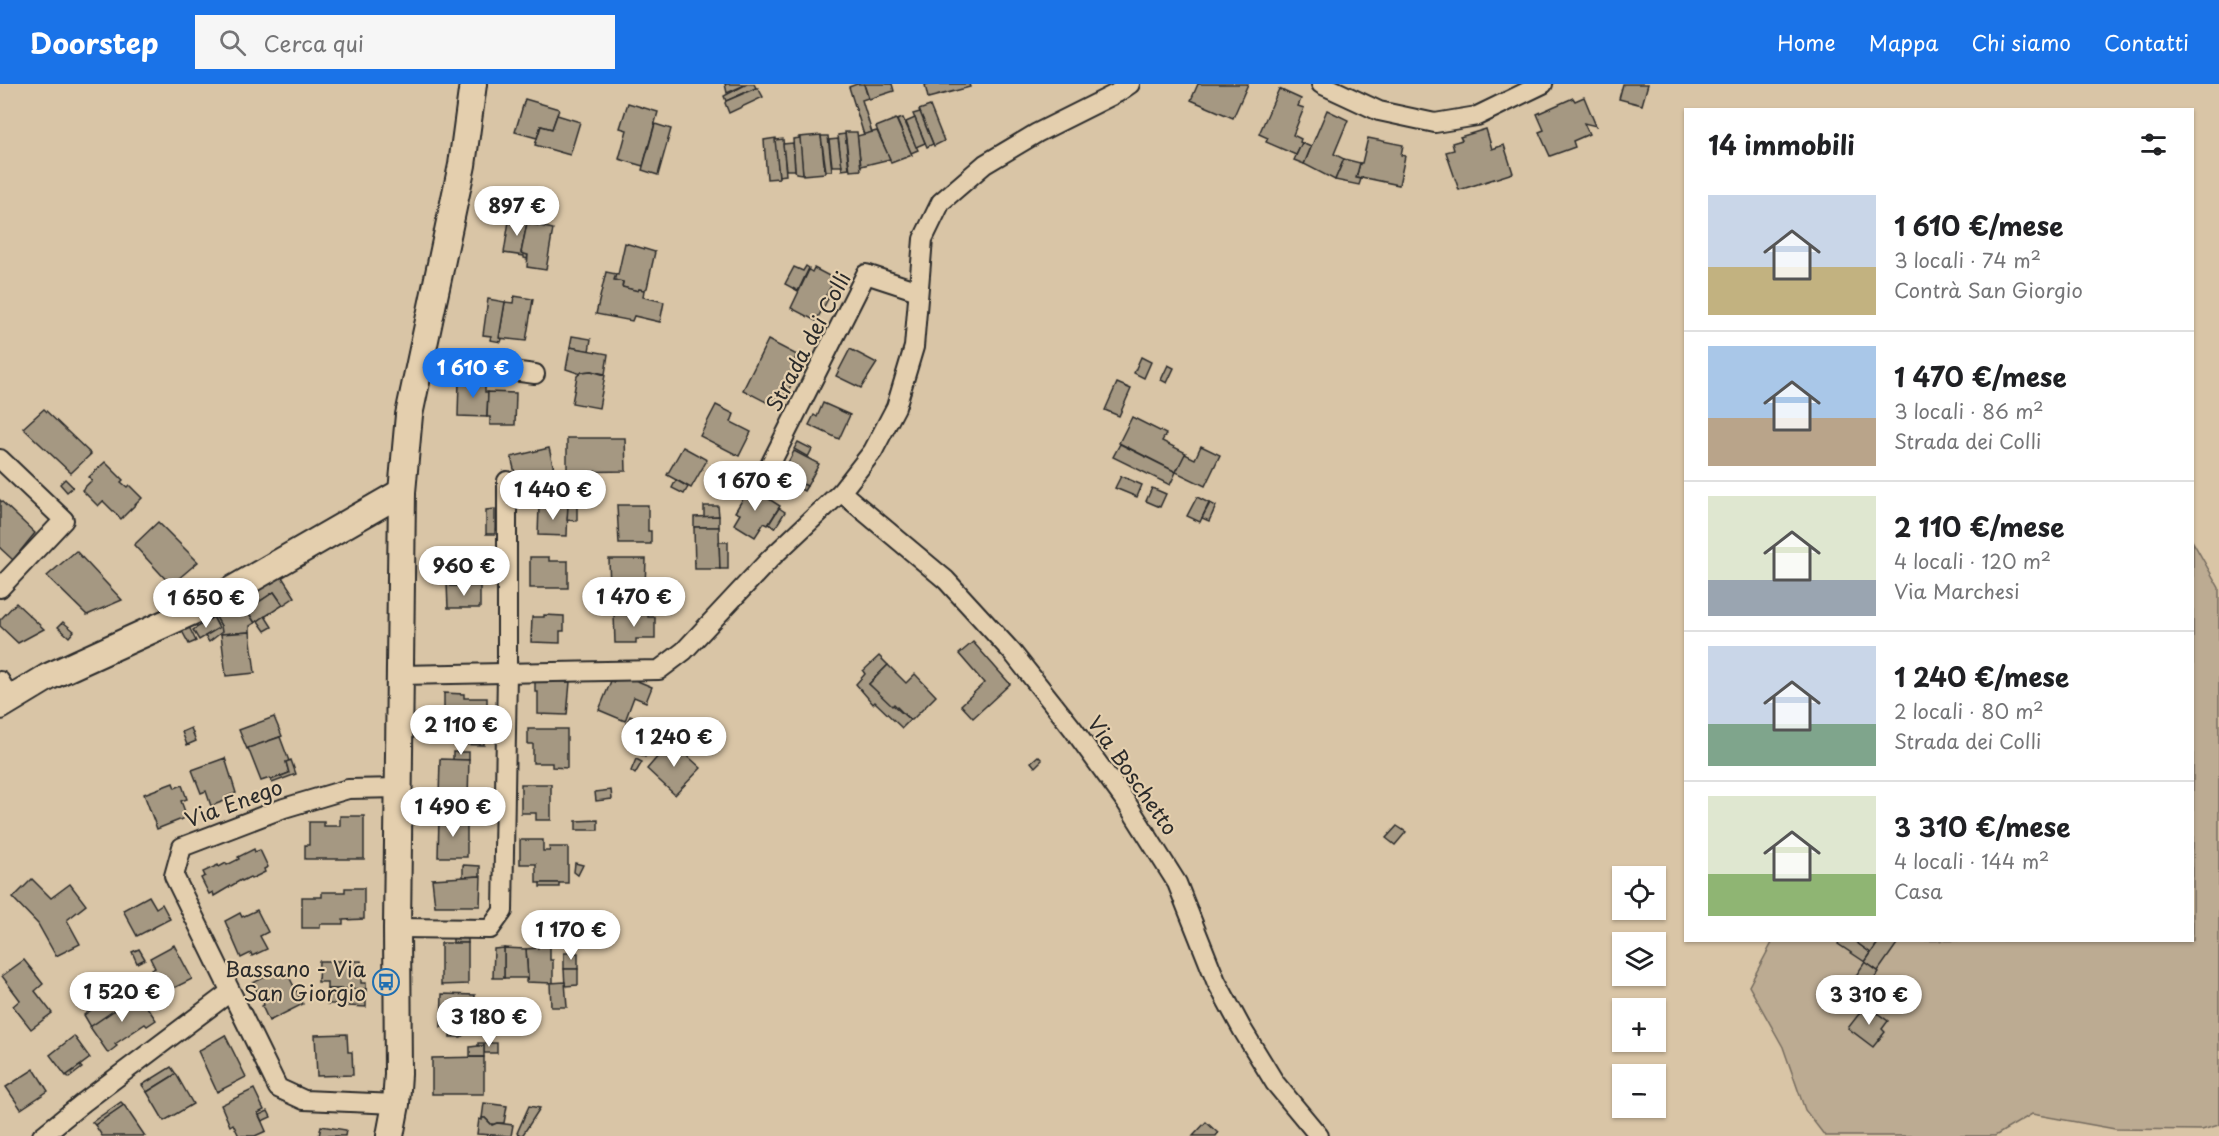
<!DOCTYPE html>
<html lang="it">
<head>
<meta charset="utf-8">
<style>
	:root { --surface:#fff; --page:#f6f6f6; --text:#202124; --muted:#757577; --line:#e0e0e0; --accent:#1a73e8 }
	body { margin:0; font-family:"Playpen Sans",sans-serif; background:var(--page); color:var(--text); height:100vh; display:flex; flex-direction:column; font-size:22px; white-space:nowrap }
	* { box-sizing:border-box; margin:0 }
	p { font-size:20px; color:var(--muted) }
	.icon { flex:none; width:33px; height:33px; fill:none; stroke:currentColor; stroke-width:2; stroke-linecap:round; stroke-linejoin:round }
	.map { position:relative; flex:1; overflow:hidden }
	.side { position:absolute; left:1684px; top:24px; width:510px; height:834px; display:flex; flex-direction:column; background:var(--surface); border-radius:0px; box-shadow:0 2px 4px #0004 }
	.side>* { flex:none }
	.controls { position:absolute; left:1612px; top:782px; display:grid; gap:12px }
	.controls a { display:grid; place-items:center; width:54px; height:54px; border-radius:0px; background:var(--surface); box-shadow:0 2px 4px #0004; font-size:30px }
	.price { position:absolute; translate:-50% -51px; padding:0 14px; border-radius:21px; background:#fff; color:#222; font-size:20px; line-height:39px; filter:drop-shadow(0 2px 3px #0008) }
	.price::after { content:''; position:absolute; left:50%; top:36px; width:18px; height:14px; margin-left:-9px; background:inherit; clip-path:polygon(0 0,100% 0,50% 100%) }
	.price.active { background:var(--accent); color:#fff }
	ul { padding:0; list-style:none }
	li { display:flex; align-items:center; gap:18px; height:150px; padding:0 24px }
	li+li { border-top:2px solid var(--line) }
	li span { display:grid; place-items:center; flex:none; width:168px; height:120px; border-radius:0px; color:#555 }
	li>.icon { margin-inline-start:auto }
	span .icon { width:72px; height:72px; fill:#fffc; stroke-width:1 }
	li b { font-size:26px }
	h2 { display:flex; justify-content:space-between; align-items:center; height:72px; padding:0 24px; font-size:26px }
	header { display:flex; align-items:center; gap:36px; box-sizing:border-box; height:84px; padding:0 30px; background:var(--accent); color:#fff }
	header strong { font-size:28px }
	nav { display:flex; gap:33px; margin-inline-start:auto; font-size:21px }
	.search { width:420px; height:54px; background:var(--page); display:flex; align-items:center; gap:15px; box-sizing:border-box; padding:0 21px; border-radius:0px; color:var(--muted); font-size:22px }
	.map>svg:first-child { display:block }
</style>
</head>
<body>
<header>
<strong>Doorstep</strong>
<div class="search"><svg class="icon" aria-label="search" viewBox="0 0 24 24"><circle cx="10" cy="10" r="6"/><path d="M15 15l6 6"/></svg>Cerca qui</div>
<nav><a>Home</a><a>Mappa</a><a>Chi siamo</a><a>Contatti</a></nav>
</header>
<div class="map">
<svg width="2219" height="1052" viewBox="0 0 2219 1052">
	<rect width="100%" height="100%" fill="#d9c5a6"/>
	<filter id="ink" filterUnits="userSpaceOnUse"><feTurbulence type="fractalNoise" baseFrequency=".0167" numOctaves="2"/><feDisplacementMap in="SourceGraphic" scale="12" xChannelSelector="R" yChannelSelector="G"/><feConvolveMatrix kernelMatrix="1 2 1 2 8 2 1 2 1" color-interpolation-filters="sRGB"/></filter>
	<g filter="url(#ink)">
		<polygon fill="#bcab92" stroke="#746b5e" stroke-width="1.5" points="2193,458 2219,504 2219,1041 2202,1046 2115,1045 2032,1030 1995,1052 1825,1052 1805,1026 1783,963 1749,902 1773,857 2193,856"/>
		<g fill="#a59882" stroke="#2b2b2b" stroke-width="1.5">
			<polygon points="725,0 747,0 727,9"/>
			<polygon points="747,0 754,0 756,4 726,17 724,12"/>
			<polygon points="857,0 864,0 868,14 862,16 872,49 864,51 849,3"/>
			<polygon points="864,0 892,0 894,7 869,15"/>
			<polygon points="927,0 969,0 970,3 928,14 925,1"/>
			<polygon points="1198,0 1248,0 1233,34 1191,16"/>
			<polygon points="1623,0 1648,0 1642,21 1619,15"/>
			<polygon points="756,4 758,4 763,13 729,29 725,19 726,17"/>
			<polygon points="1279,5 1301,15 1298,22 1304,24 1293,51 1301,55 1300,58 1302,59 1296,71 1266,58 1268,54 1259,50"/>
			<polygon points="1584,13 1596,42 1584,39 1589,50 1573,57 1575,63 1550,72 1539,48 1544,46 1537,30 1573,14 1575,17"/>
			<polygon points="525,15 559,25 552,45 541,42 537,54 515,48"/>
			<polygon points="628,19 658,28 643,82 619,75 627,46 620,44"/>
			<polygon points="930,22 944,57 934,62 919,26"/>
			<polygon points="1327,26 1348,36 1334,70 1344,75 1335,96 1304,80"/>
			<polygon points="920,28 933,60 927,63 913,30"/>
			<polygon points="557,31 580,38 570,71 535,61 541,42 552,45"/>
			<polygon points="903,34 918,66 911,69 897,36"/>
			<polygon points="915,34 925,59 916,63 906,38"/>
			<polygon points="896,35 912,71 891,79 876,43"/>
			<polygon points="655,40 671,45 658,91 642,86"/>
			<polygon points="1486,45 1492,65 1504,61 1513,89 1459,106 1446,68 1454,66 1452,59 1462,56 1460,53"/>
			<polygon points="877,47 890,75 861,82 857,52"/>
			<polygon points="845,48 857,48 861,86 850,87"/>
			<polygon points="845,50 849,85 842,86 838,51"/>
			<polygon points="821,51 825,89 803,91 799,53"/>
			<polygon points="821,52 828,52 832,87 826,87"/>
			<polygon points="776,54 779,94 767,95 764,56"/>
			<polygon points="800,54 803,90 796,89 795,86 793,55"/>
			<polygon points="1368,54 1403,61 1401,71 1405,72 1399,101 1361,93 1361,95 1356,94 1360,79 1362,79"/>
			<polygon points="783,55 786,91 779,92 775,56"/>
			<polygon points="838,55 842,82 832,82 829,56"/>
			<polygon points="793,59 795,86 786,86 783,60"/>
			<polygon points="1302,59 1311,63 1304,80 1294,76"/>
			<polygon points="1344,75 1360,79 1356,94 1361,95 1359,101 1335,96"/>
			<polygon points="518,135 541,138 541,141 527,139 521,169 528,171 527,175 524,174 524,172 504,169 509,137 517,139"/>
			<polygon points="527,139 553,145 546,186 527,183 528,171 521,169"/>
			<polygon points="625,159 655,168 647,204 644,206 639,205 638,207 622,203 623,198 614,196 616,190 618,191"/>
			<polygon points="806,182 809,184 798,207 785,200 794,183 803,187"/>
			<polygon points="814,184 835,195 825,213 828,215 816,237 791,224 809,186 812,188"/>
			<polygon points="606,188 616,190 614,196 623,198 622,203 638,207 639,205 644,206 643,213 664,218 660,238 634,232 632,237 596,230"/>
			<polygon points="514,212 533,215 526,257 499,254 505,218 513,219"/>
			<polygon points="488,215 505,218 499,254 502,255 501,258 490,256 491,252 483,251"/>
			<polygon points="572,252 591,255 589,267 570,263"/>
			<polygon points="768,256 797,271 795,275 802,279 782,319 775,316 772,321 743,306"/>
			<polygon points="570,263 608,270 605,290 591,287 582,288 581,290 566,285"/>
			<polygon points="850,265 877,279 861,304 836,292"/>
			<polygon points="1141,273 1151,278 1144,294 1134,289"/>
			<polygon points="1168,281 1174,284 1167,299 1161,296"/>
			<polygon points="591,287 605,291 599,324 572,319 577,292 582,288"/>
			<polygon points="459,296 485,297 485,308 488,308 487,333 458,332"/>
			<polygon points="1117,299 1131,305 1119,332 1105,326"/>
			<polygon points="488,308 516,309 515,341 490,341 490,333 487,333"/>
			<polygon points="823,319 850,331 839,355 809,341 814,331 817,333"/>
			<polygon points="716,321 734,330 731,338 751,348 739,372 700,352"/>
			<polygon points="44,325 91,370 71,389 23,344"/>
			<polygon points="1132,333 1166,350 1162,357 1186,369 1176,388 1119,359"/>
			<polygon points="567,354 625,354 626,387 567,388"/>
			<polygon points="798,358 812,365 808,373 794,365"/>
			<polygon points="1120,360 1176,388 1170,401 1113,373"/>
			<polygon points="1201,362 1220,371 1205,402 1176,388 1185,370 1195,375"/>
			<polygon points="683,363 707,376 691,404 667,391"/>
			<polygon points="549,364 558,402 524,411 520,392 516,393 511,373"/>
			<polygon points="794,367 819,380 807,402 794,396 792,399 781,392"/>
			<polygon points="105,378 123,396 121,398 127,403 129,401 142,414 121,435 103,417 98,422 82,406 92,396 89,393"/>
			<polygon points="1121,392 1142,401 1137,413 1115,404"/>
			<polygon points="65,395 73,403 67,408 60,400"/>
			<polygon points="676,396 688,403 684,410 672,404"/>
			<polygon points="794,396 807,402 804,407 791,400"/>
			<polygon points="750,403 780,422 768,441 764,439 755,453 734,440 740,430 735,428"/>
			<rect x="560" y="404" width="14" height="9"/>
			<polygon points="1152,404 1166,410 1160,423 1146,417"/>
			<polygon points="1197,413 1209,419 1200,438 1187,432"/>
			<polygon points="0,416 35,449 13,476 0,464"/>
			<polygon points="1210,419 1216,422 1209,437 1202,434"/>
			<polygon points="617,421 648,421 648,447 651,447 651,460 619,460"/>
			<polygon points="539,422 568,422 567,452 538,451"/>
			<polygon points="568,422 577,422 577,437 567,436"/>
			<polygon points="704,422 718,422 719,432 704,433"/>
			<polygon points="779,424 785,428 775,444 769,440"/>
			<polygon points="495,425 495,450 486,450 486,426"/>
			<polygon points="719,432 719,443 694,443 694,433"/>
			<polygon points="158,438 198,478 171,501 134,461"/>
			<polygon points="694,443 719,443 720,485 695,485"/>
			<polygon points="719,458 728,458 728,485 720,485"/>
			<polygon points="76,467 122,516 87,531 47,492"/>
			<polygon points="453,468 483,468 483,500 480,499 480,502 450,502 451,499 454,499"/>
			<polygon points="530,473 549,473 549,477 568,477 568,504 530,504"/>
			<polygon points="609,475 646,475 645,504 610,504"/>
			<polygon points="280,490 295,513 283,521 274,508 247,526 255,539 250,542 250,548 221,550 221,542 216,533"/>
			<polygon points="447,499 451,499 450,502 480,502 480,524 448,524"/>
			<polygon points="274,508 283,521 255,539 247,526"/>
			<polygon points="16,519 44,545 18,559 0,542 0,536"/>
			<polygon points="614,530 648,530 648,533 655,533 655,555 636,555 636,559 615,559"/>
			<polygon points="544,531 564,532 564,547 560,547 560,559 531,558 532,533 544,533"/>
			<polygon points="265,532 272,543 265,547 258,537"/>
			<polygon points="213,533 219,544 199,556 193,546"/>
			<polygon points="216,533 221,542 222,548 209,558 205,552 219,544 214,534"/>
			<polygon points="63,538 74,547 69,553 58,543"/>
			<polygon points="189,543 196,557 189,560 182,547"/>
			<polygon points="250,548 255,589 226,592 221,550"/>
			<polygon points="973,558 1010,600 973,634 961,621 984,599 959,570"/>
			<polygon points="879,572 888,581 869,600 910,636 902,644 875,618 873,620 856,600 865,590 863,587"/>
			<polygon points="888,581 906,599 915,590 936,612 912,636 910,636 894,620 892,622 869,600"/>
			<polygon points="618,589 652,603 646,618 634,613 625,637 599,626 611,597 614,598"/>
			<polygon points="535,593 550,593 550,597 570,598 567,631 538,630 538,608 535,608"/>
			<polygon points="444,609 464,610 464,614 487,614 487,637 486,634 465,635 465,633 445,632 446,637 444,637"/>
			<polygon points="445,632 465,633 465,635 486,634 486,637 484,637 484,661 447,660 448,637 446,637"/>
			<polygon points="630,632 648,640 643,652 624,644"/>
			<polygon points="274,633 282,652 247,665 239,646"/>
			<polygon points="191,644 196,657 187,661 182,648"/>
			<polygon points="528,645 567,645 567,684 552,683 552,679 533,679 533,660 528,660"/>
			<polygon points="280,653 289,677 286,678 289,689 271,696 270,694 261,697 248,664"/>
			<polygon points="648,656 653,659 645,673 640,670"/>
			<polygon points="671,657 701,684 675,711 647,685"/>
			<rect x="453" y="668" width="16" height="8"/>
			<polygon points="1038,672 1042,676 1035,683 1031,678"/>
			<polygon points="225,674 236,709 226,713 227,716 211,722 206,707 201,709 192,686"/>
			<polygon points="440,675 469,676 468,715 439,714"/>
			<polygon points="636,675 642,678 635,690 631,687"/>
			<polygon points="291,676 296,690 272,699 271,696 289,689 286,678"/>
			<polygon points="173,699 175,704 182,701 187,715 181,717 187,733 157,745 144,710"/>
			<polygon points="521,700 551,700 551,736 536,736 536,729 521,729"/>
			<polygon points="611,706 612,715 596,717 595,708"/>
			<rect x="476" y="714" width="12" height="5"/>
			<polygon points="340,732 364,732 364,775 305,775 305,761 309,761 309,738 324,738 324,742 340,742"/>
			<polygon points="439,734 467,734 467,773 438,773"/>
			<polygon points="598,736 598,746 576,746 576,737"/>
			<polygon points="1397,742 1406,748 1395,761 1386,754"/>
			<polygon points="520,756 543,756 543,767 550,767 549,763 568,763 568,799 536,799 536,780 520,780"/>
			<polygon points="254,765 255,768 260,766 268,783 264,785 265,788 251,795 250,793 242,797 241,796 214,812 213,808 209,810 201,794 205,792 203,788 218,781 219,783 226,779 227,781 239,775 238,773"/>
			<polygon points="575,779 583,781 578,791 574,788"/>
			<polygon points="463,781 480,782 480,792 463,793"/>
			<polygon points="481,792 480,822 435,822 432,795"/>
			<polygon points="32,795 51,814 70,800 86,821 67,836 80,860 56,872 38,840 13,814"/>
			<rect x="540" y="799" width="19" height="4"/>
			<polygon points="345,804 364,804 364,835 343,836 343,840 320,840 320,844 302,844 302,813 322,813 322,808 345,808"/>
			<polygon points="149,812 156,824 162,820 170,835 137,852 123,826"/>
			<polygon points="257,826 268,848 260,852 267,865 252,872 251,869 241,874 225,837 240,829 242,833"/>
			<rect x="453" y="852" width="15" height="7"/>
			<polygon points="1840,856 1853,856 1871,869 1865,878 1838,860"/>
			<polygon points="1853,856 1880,856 1871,869"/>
			<polygon points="1880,856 1899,857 1878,887 1865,878"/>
			<polygon points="441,859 468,859 468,900 441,901"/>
			<polygon points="174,861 192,895 164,909 152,885 155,884 150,874"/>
			<polygon points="538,862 550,862 550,876 553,876 553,899 526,898 526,896 528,895 526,865 538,864"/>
			<polygon points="504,864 526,865 528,895 526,894 504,894"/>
			<polygon points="504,864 504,894 493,894 494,865"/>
			<polygon points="139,865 145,875 137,879 132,868"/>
			<rect x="564" y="869" width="14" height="16"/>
			<polygon points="24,876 43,900 35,907 52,929 31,945 13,922 20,916 2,892"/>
			<polygon points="319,877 361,877 361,899 366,899 366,905 327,905 327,898 318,898"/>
			<polygon points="1865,878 1879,888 1860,915 1847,905"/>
			<polygon points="284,883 303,920 269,937 262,922 264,921 253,899"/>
			<polygon points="564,885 578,885 578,901 565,902"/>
			<polygon points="565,898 567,923 551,923 550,899"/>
			<polygon points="106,900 110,908 104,912 99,905"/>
			<polygon points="129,900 137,911 91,943 84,931"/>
			<polygon points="327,905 366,905 366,923 349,922 349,920 327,920"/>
			<polygon points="138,910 156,936 147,942 145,940 115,960 117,962 108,969 90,943"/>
			<polygon points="442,910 475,911 474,944 441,943"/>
			<polygon points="1866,921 1888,937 1882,945 1885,948 1873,963 1848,944"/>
			<polygon points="450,944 471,944 470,950 466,949 461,953 450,953"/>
			<polygon points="347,950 348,968 352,968 353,991 317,992 315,951"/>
			<polygon points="225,951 246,993 217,1008 198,967"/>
			<polygon points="74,952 90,974 66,992 50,971"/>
			<polygon points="478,959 497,959 497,969 484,969 484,962 478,962"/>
			<polygon points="478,962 484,962 484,973 470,973 470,963"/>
			<polygon points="484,973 484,1010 432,1010 432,974"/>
			<polygon points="80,982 82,984 69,994 67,991"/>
			<polygon points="171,983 176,990 147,1008 142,1001"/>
			<polygon points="34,985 48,1007 21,1025 6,1003"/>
			<polygon points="176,990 193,1020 164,1037 147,1008"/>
			<polygon points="254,1005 264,1026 258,1029 266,1047 255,1052 239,1052 233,1040 230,1042 221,1021"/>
			<polygon points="121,1018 124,1021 95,1041 92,1038"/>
			<polygon points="484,1019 507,1022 504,1039 497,1039 492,1041 485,1034 482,1034"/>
			<polygon points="124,1021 145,1052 102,1052 95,1041"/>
			<polygon points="529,1022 540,1024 522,1052 517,1049"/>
			<polygon points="268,1027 271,1033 262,1037 259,1031"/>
			<polygon points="482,1034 485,1034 492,1041 497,1039 513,1041 511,1052 477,1050 479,1035 482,1036"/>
			<polygon points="1206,1038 1218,1049 1216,1052 1193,1052"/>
			<polygon points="321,1042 346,1046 345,1052 319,1052"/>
		</g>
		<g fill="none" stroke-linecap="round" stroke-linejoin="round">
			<defs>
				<g id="street">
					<polyline points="1321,0 1379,27 1435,39 1477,32 1543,0"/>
					<polyline points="422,275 535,290"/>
					<polyline points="0,375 64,436 0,504"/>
					<polyline points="765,391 866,190 918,207"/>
					<polyline points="841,408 946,496 1012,568 1073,645 1126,718 1177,799 1216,897 1242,945 1275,999 1319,1052"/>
					<polyline points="400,591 659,586 684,567 770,475 841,408 873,367 896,323 914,263 923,155 941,118 985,80 1037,49 1117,9 1130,0"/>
					<polyline points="0,597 10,615"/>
					<polyline points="397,844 490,845 503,827 507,589 507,397"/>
					<polyline points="396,1020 304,1016 278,1004 174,792 182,763 284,724 348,705 400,704"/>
					<polyline points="42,1052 84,1018 230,908"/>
				</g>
				<g id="secondary">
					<polyline points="0,622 48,593 204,522 402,408"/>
					<polyline points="390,1052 396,1020 398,990 397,844 402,408 409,331 462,81 473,0"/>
				</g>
			</defs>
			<use href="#street" stroke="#2b2b2b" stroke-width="22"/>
			<use href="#secondary" stroke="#2b2b2b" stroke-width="30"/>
			<use href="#street" stroke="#e4cfae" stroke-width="18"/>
			<use href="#secondary" stroke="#e4cfae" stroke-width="26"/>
		</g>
	</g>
	<defs>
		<symbol id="bus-ring" viewBox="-11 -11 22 22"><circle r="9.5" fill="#e4cfae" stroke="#1f6fb2" stroke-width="1.5"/><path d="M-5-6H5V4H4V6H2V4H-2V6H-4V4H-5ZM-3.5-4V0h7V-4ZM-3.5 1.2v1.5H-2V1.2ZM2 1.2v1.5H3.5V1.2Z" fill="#1f6fb2"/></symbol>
	</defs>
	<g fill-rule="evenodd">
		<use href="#bus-ring" x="371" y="883" width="30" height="30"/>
	</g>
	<g text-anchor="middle" stroke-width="4.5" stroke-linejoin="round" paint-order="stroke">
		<g font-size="21" fill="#2b2b2b" stroke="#e4cfae">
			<text transform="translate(809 258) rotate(-62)" y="7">Strada dei Colli</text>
			<text transform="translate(1132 692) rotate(55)" y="7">Via Boschetto</text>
			<text transform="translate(234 720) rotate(-20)" y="7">Via Enego</text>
		</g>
		<g font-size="21" fill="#2b2b2b" stroke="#e4cfae" text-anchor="end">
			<text x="366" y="893">Bassano - Via<tspan x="366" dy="24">San Giorgio</tspan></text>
		</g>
	</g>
</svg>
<div class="controls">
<a><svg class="icon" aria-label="locate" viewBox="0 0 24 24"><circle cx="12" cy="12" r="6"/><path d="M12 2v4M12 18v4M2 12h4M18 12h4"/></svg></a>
<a><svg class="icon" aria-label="layers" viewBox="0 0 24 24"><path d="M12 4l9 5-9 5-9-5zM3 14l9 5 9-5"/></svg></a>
<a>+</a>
<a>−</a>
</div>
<b class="price" style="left:517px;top:153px">897 €</b>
<b class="price active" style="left:473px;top:315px">1 610 €</b>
<b class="price" style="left:755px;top:428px">1 670 €</b>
<b class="price" style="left:553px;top:437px">1 440 €</b>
<b class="price" style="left:464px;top:513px">960 €</b>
<b class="price" style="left:634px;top:544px">1 470 €</b>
<b class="price" style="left:206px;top:545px">1 650 €</b>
<b class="price" style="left:461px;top:672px">2 110 €</b>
<b class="price" style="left:674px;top:684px">1 240 €</b>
<b class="price" style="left:453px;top:754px">1 490 €</b>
<b class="price" style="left:571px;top:877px">1 170 €</b>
<b class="price" style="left:122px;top:939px">1 520 €</b>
<b class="price" style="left:1869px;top:942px">3 310 €</b>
<b class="price" style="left:489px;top:964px">3 180 €</b>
<section class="side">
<h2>14 immobili<svg class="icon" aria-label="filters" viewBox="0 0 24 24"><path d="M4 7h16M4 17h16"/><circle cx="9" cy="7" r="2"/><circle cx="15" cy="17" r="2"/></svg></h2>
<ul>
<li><span style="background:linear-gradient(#c9d6e8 60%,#c2b280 0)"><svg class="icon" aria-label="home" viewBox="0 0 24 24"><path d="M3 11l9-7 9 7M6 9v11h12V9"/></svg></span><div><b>1 610 €/mese</b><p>3 locali · 74 m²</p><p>Contrà San Giorgio</p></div></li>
<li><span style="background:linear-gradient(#a9c7e8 60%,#b9a48a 0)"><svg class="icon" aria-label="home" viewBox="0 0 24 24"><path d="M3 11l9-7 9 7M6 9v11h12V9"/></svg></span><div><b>1 470 €/mese</b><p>3 locali · 86 m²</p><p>Strada dei Colli</p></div></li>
<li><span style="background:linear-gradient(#dfe7d0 70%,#9aa5b1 0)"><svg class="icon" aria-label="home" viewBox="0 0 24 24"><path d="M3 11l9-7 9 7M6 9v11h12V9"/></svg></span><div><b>2 110 €/mese</b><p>4 locali · 120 m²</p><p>Via Marchesi</p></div></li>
<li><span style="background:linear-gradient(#c9d6e8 65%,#7fa58c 0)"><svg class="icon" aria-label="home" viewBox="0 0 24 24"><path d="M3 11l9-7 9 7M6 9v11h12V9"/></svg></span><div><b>1 240 €/mese</b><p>2 locali · 80 m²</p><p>Strada dei Colli</p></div></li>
<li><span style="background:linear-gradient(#dfe7d0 65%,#8fb573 0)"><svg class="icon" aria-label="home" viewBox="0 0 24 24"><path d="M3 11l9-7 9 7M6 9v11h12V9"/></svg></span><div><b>3 310 €/mese</b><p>4 locali · 144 m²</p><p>Casa</p></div></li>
</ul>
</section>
</div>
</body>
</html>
